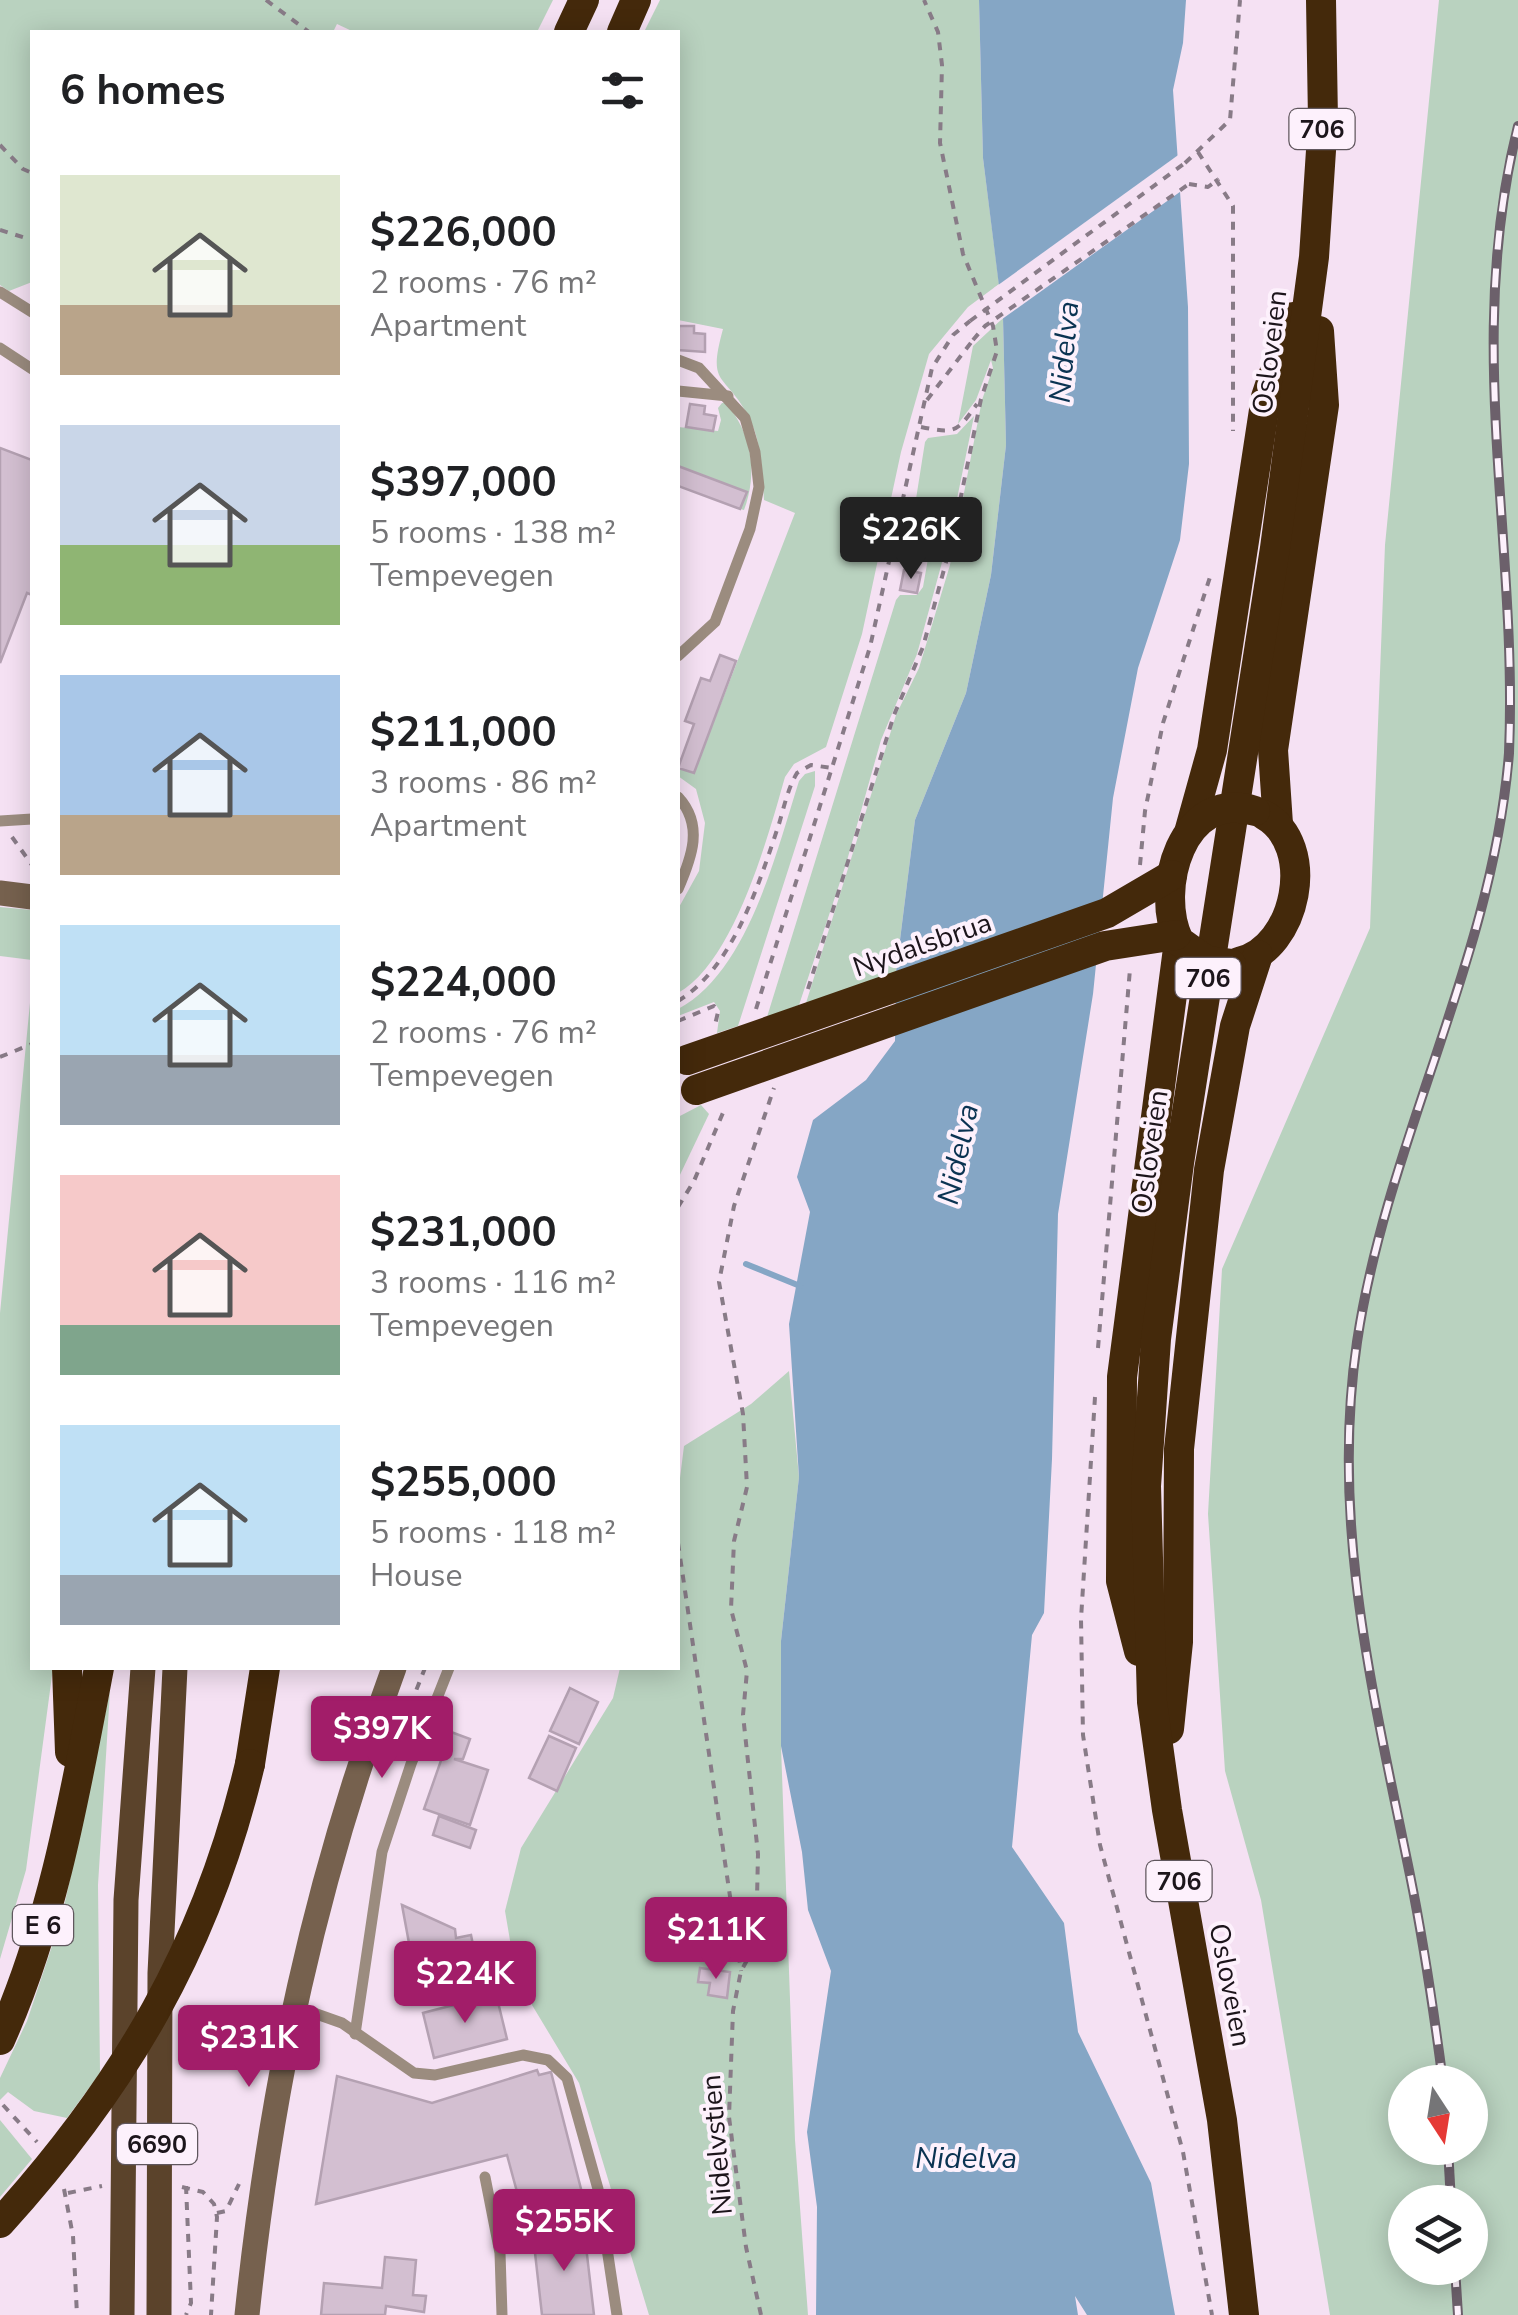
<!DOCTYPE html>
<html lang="en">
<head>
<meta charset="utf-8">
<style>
	:root { --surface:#fff; --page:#f2f2f2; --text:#202124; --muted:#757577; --accent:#a21d69 }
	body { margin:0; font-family:"Nunito Sans",sans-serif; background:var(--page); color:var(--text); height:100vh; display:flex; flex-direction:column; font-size:38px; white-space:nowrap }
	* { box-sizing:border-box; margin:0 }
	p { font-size:32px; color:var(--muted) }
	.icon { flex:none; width:55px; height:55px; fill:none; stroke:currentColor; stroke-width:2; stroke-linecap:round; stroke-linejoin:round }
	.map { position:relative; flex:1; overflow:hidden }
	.side { position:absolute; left:30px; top:30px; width:650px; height:1640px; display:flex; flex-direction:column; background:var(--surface); border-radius:0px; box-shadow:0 5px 25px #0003 }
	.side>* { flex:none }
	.needle { width:65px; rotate:168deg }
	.tools { position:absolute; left:1388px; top:2065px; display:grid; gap:20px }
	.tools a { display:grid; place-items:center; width:100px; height:100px; border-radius:50%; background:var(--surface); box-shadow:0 5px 25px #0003; font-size:50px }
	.price { position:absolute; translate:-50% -85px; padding:0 22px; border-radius:10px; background:var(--accent); color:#fff; font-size:32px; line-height:65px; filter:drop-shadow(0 2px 5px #0008) }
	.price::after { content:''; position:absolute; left:50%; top:60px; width:30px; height:22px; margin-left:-15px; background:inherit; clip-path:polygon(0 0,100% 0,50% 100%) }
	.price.selected { background:#222; color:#fff }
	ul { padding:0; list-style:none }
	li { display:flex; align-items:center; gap:30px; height:250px; padding:0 30px }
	li span { display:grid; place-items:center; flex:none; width:280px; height:200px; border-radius:0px; color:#555 }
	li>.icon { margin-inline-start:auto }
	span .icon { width:120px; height:120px; fill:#fffc; stroke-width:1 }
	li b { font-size:42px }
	h2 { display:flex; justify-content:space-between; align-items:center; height:120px; padding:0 30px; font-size:42px }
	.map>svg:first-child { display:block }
</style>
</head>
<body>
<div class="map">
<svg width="1518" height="2315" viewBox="0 0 1518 2315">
	<rect width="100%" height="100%" fill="#f5e1f3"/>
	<g fill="#b9d2bf" fill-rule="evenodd">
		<polygon points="0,0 553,0 537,32 354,32 337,24 333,32 32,32 32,282 9,291 0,285"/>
		<path d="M660,0H979L983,158L999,284L968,307L929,354L901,452L862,634L826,747L794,764L785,777C768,837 734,962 678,993V909L699,871L705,823L696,789L678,776V769L694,773L795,513L764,500C762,471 762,440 747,414C724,372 707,387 723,329L678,320V32H644Z"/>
		<path d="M1439,0H1518V2315H1330L1261,1900L1225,1771L1208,1514L1222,1269L1370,928L1385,545ZM1405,2082H1470V2148H1405ZM1405,2202H1470V2268H1405Z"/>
		<polygon points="1003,318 1006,445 991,575 966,693 915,820 896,972 806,1003 896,715 919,668 950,565 982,400 993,368 991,360 976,400 958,424 973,346"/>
		<path d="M722,403H726C752,434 758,472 744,510L740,509L746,492L678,466V427L718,431L721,420L718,408Z"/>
		<polygon points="974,416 950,533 917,654 881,740 846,864 799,1005 767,1017 896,600 900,595 917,595 923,587 932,536 913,518 925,442 928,438 957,434"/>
		<path d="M815,771V786L738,1026L717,1033L720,1011L714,1002L678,1016V1009C748,972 776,853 799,781L805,774Z"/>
		<polygon points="0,907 32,910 32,960 0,956"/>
		<polygon points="32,982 32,1668 53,1668 26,1870 0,1959 0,1313"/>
		<polygon points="701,1105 709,1114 678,1179 678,1117"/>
		<polygon points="789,1371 799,1477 781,1641 781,1746 795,2140 808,2315 649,2315 579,2083 529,2000 513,1958 505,1911 521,1848 613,1698 620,1668 678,1668 678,1494 684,1446 751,1404"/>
		<polygon points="110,1691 98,1885 100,2073 67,2118 34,2111 8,2092 0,2100 0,2078 27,2021 62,1916"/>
		<polygon points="0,2120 32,2159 0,2197"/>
	</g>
	<polygon fill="#85a6c5" points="979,0 1186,0 1183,43 1173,90 1188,307 1189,464 1180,540 1138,668 1113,798 1093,994 1058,1214 1052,1459 1044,1613 1032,1635 1012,1847 1064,1923 1078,2032 1151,2183 1175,2315 1087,2315 1075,2296 1078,2315 816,2315 817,2207 807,2132 831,1971 808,1910 802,1852 781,1746 781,1641 799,1477 789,1324 810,1212 797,1177 813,1120 866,1080 895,1041 896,972 915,820 966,693 991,575 1006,445 1003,318 983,158"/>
	<polygon fill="#f5e1f3" points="1181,153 1184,189 998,322 994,288"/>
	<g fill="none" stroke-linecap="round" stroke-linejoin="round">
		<polyline stroke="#85a6c5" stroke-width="6" points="746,1264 800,1286"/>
	</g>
	<g fill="#d3bfd1" stroke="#b4a1b2" stroke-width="2.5">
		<polygon points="679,326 694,326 694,333 705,334 705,352 678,350"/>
		<polygon points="690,404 705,406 704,414 716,416 713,431 686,427"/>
		<polygon points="0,448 32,460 32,595 27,593 0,663"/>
		<polygon points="678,466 747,492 740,509 678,486"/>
		<polygon points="904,570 921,573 917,593 900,590"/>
		<polygon points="720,655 736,661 694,773 678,768 694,724 685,721 701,678 710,681"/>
		<polygon points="570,1688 598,1702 579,1744 550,1731"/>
		<polygon points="451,1732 470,1739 463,1759 454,1759 488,1770 470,1825 424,1809"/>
		<polygon points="549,1736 576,1748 557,1791 529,1778"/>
		<polygon points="439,1816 476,1830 470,1848 433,1835"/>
		<polygon points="402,1905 455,1929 456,1938 471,1935 480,1980 418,1992"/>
		<polygon points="700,1968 730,1972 727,1998 708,1995 710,1983 698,1982"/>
		<polygon points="496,1994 507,2039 434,2058 423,2013"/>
		<polygon points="537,2070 539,2075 551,2072 591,2228 522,2236 517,2215 523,2214 507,2155 316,2204 337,2076 432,2103"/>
		<polygon points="584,2229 594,2315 542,2315 533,2235"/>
		<polygon points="385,2257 416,2260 413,2295 426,2296 424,2312 386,2306 385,2315 321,2315 324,2283 382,2288"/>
	</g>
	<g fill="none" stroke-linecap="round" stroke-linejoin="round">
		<g stroke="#887b87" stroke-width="4" stroke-dasharray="8 8" stroke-linecap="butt">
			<polyline points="266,0 309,32"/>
			<polyline points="0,145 23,169 32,173"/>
			<polyline points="1198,152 1233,206 1233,431"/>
			<polyline points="1185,163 1230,120 1240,0"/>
			<polyline points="1189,184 1208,187 1219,179"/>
			<polyline points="0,230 32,240"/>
			<polyline points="927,400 973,340"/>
			<path d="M921,427C956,434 957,432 977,404"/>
			<polyline points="12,837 32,865"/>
			<polyline points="1140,865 1145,811 1163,723 1211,574"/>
			<polyline points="808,989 894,715 923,647 952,540 981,399 997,351 993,326 963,254 940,143 942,65 938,32 924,0"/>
			<path d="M678,1001C734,967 759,883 779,824C784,807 788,788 797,773L811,765L832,768"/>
			<polyline points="756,1009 870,647 932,368 953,335 970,321"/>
			<polyline points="678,1021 714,1006 718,1012 715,1025"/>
			<polyline points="0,1057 32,1044"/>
			<polyline points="678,1207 694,1181 725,1108"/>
			<polyline points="1098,1348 1130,969"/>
			<polyline points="1095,1397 1081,1619 1083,1735 1100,1845 1183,2152 1212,2315"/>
			<polyline points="678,1543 741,1971"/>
			<polyline points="387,1764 425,1668"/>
			<polyline points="3,2105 37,2142"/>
			<polyline points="186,2186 191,2303 186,2315"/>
			<polyline points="182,2187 203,2192 214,2204 217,2217 211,2315"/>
			<polyline points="64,2189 73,2236 77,2315"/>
			<polyline points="68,2193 102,2186"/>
			<polyline points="217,2213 226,2211 239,2184"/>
			<polyline points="761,2315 746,2247 729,2117 733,2011 741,1971 756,1944 758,1854 743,1715 747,1671 731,1609 734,1541 747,1487 743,1414 719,1282 734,1206 774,1088"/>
		</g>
		<g stroke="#9b8c7f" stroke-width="11">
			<polyline points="0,292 32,312"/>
			<polyline points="0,348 32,369"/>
			<polyline points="678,360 699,368 745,418 755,452 759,487 750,529 715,622 678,656"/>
			<polyline points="678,391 728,396"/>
			<path d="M678,797C704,825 692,857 678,889"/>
			<polyline points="0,821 32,819"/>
			<polyline points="294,2006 342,2023 414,2073 435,2075 523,2055 548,2060 567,2078 598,2189 617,2315"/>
			<polyline points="355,2034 382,1852 411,1764 449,1668"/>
			<polyline points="485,2177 500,2253 502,2315"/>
		</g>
		<g stroke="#76614e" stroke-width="25">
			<polyline points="0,893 32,897"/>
			<path d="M247,2315C271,2086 314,1884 394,1668"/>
		</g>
		<g stroke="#5b432b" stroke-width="25">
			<polyline points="122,2315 126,1900 143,1668"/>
			<polyline points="159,2315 160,1973 175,1668"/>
		</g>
		<g stroke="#44290b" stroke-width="30">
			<polyline points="569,32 584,0"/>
			<polyline points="622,32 636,0"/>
			<polyline points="1278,824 1273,750 1324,405 1319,331"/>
			<polyline points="1190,829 1212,750 1266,397 1293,317"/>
			<path d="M1239,962C1297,949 1318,845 1264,815"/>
			<polyline points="1139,1651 1121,1581 1122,1377 1179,941"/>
			<polyline points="67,1668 70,1752"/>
			<polyline points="1169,1729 1178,1642 1179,1449 1209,1170 1235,1026 1258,955"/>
			<polyline points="250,1764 265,1668"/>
			<path d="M0,2040C53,1922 75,1794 99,1668"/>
			<polyline points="1244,2315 1222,2120 1167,1810 1152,1702 1146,1486 1156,1339 1179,1163 1275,548 1314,257 1323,120 1321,0"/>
		</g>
		<defs>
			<g id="rail">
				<path d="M1443,2082C1434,2013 1424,1944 1410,1875C1374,1697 1330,1524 1357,1342C1387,1140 1493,958 1509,753C1518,539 1464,343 1518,126"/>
				<polyline points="1448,2148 1451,2202"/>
				<polyline points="1455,2268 1458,2315"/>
			</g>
		</defs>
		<use href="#rail" stroke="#6c606b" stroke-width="10"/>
		<use href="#rail" stroke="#fdf1fc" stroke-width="6" stroke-dasharray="19" stroke-linecap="butt"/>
		<g stroke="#887b87" stroke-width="4" stroke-dasharray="8 8" stroke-linecap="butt">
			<polyline points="970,321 1185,163"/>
			<polyline points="973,340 985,326 1189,184"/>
		</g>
		<g stroke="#44290b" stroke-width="30">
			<path d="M1231,964L1207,961L1179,941C1154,890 1182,788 1255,811"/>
			<polyline points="687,1060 1107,913 1172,875"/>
			<polyline points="696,1090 1105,946 1176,935"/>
			<path d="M0,2223C125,2085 207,1946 250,1764"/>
		</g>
	</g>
	<g text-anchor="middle" stroke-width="8" stroke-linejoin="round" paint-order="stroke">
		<g fill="#fdf1fc" stroke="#60575e" stroke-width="2.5">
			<rect x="1289.5" y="109" width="65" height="40" rx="8"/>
			<rect x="1175.5" y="958" width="65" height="40" rx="8"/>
			<rect x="1146.5" y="1861" width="65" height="40" rx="8"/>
			<rect x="13" y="1905" width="60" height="40" rx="8"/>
			<rect x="117" y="2124" width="80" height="40" rx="8"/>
		</g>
		<g font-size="25" font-weight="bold" fill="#1c151b">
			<text x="1322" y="138">706</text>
			<text x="1208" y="987">706</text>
			<text x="1179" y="1890">706</text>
			<text x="43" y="1934">E 6</text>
			<text x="157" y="2153">6690</text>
		</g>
		<g font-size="28" fill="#1c151b" stroke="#fdf1fc">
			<text transform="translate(1269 352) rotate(-83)" y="10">Osloveien</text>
			<text transform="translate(922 944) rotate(-19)" y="10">Nydalsbrua</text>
			<text transform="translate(1149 1152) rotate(-82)" y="10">Osloveien</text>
			<text transform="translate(1231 1985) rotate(79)" y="10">Osloveien</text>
			<text transform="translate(716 2145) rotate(-95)" y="10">Nidelvstien</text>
		</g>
		<g font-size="30" font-style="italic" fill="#0a3352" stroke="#fdf1fc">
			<text transform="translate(1064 352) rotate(-85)" y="10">Nidelva</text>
			<text transform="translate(958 1154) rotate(-78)" y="10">Nidelva</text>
			<text x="966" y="2168">Nidelva</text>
		</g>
	</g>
</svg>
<div class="tools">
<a><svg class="needle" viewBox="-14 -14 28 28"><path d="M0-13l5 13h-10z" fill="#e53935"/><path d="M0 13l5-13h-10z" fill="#757577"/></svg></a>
<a><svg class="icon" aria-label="layers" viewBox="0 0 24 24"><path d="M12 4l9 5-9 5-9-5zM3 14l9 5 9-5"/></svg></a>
</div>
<b class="price selected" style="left:911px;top:582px">$226K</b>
<b class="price" style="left:382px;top:1781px">$397K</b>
<b class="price" style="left:716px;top:1982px">$211K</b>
<b class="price" style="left:465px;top:2026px">$224K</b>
<b class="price" style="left:249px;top:2090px">$231K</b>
<b class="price" style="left:564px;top:2274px">$255K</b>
<section class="side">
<h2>6 homes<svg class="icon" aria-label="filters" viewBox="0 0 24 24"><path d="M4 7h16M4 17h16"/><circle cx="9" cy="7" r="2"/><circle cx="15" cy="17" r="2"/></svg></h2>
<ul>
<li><span style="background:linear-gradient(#dfe7d0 65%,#b9a48a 0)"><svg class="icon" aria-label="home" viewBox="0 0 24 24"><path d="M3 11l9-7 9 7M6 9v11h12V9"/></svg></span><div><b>$226,000</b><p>2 rooms · 76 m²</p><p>Apartment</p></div></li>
<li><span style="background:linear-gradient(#c9d6e8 60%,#8fb573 0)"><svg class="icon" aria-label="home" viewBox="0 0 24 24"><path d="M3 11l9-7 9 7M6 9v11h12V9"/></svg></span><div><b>$397,000</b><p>5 rooms · 138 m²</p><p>Tempevegen</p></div></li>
<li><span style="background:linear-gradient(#a9c7e8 70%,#b9a48a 0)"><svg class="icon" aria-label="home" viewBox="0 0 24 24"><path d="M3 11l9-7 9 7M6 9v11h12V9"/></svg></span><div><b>$211,000</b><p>3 rooms · 86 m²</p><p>Apartment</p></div></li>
<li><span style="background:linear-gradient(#bfe0f5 65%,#9aa5b1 0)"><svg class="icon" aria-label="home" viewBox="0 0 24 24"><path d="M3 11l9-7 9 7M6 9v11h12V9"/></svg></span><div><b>$224,000</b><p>2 rooms · 76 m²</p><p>Tempevegen</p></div></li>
<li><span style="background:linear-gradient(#f6c9c9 75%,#7fa58c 0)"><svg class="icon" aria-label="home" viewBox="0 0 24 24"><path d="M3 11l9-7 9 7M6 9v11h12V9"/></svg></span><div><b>$231,000</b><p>3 rooms · 116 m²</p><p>Tempevegen</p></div></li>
<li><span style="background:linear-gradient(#bfe0f5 75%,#9aa5b1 0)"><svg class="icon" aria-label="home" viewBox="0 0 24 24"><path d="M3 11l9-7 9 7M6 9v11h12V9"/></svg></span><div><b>$255,000</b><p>5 rooms · 118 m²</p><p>House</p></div></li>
</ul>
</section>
</div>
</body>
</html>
